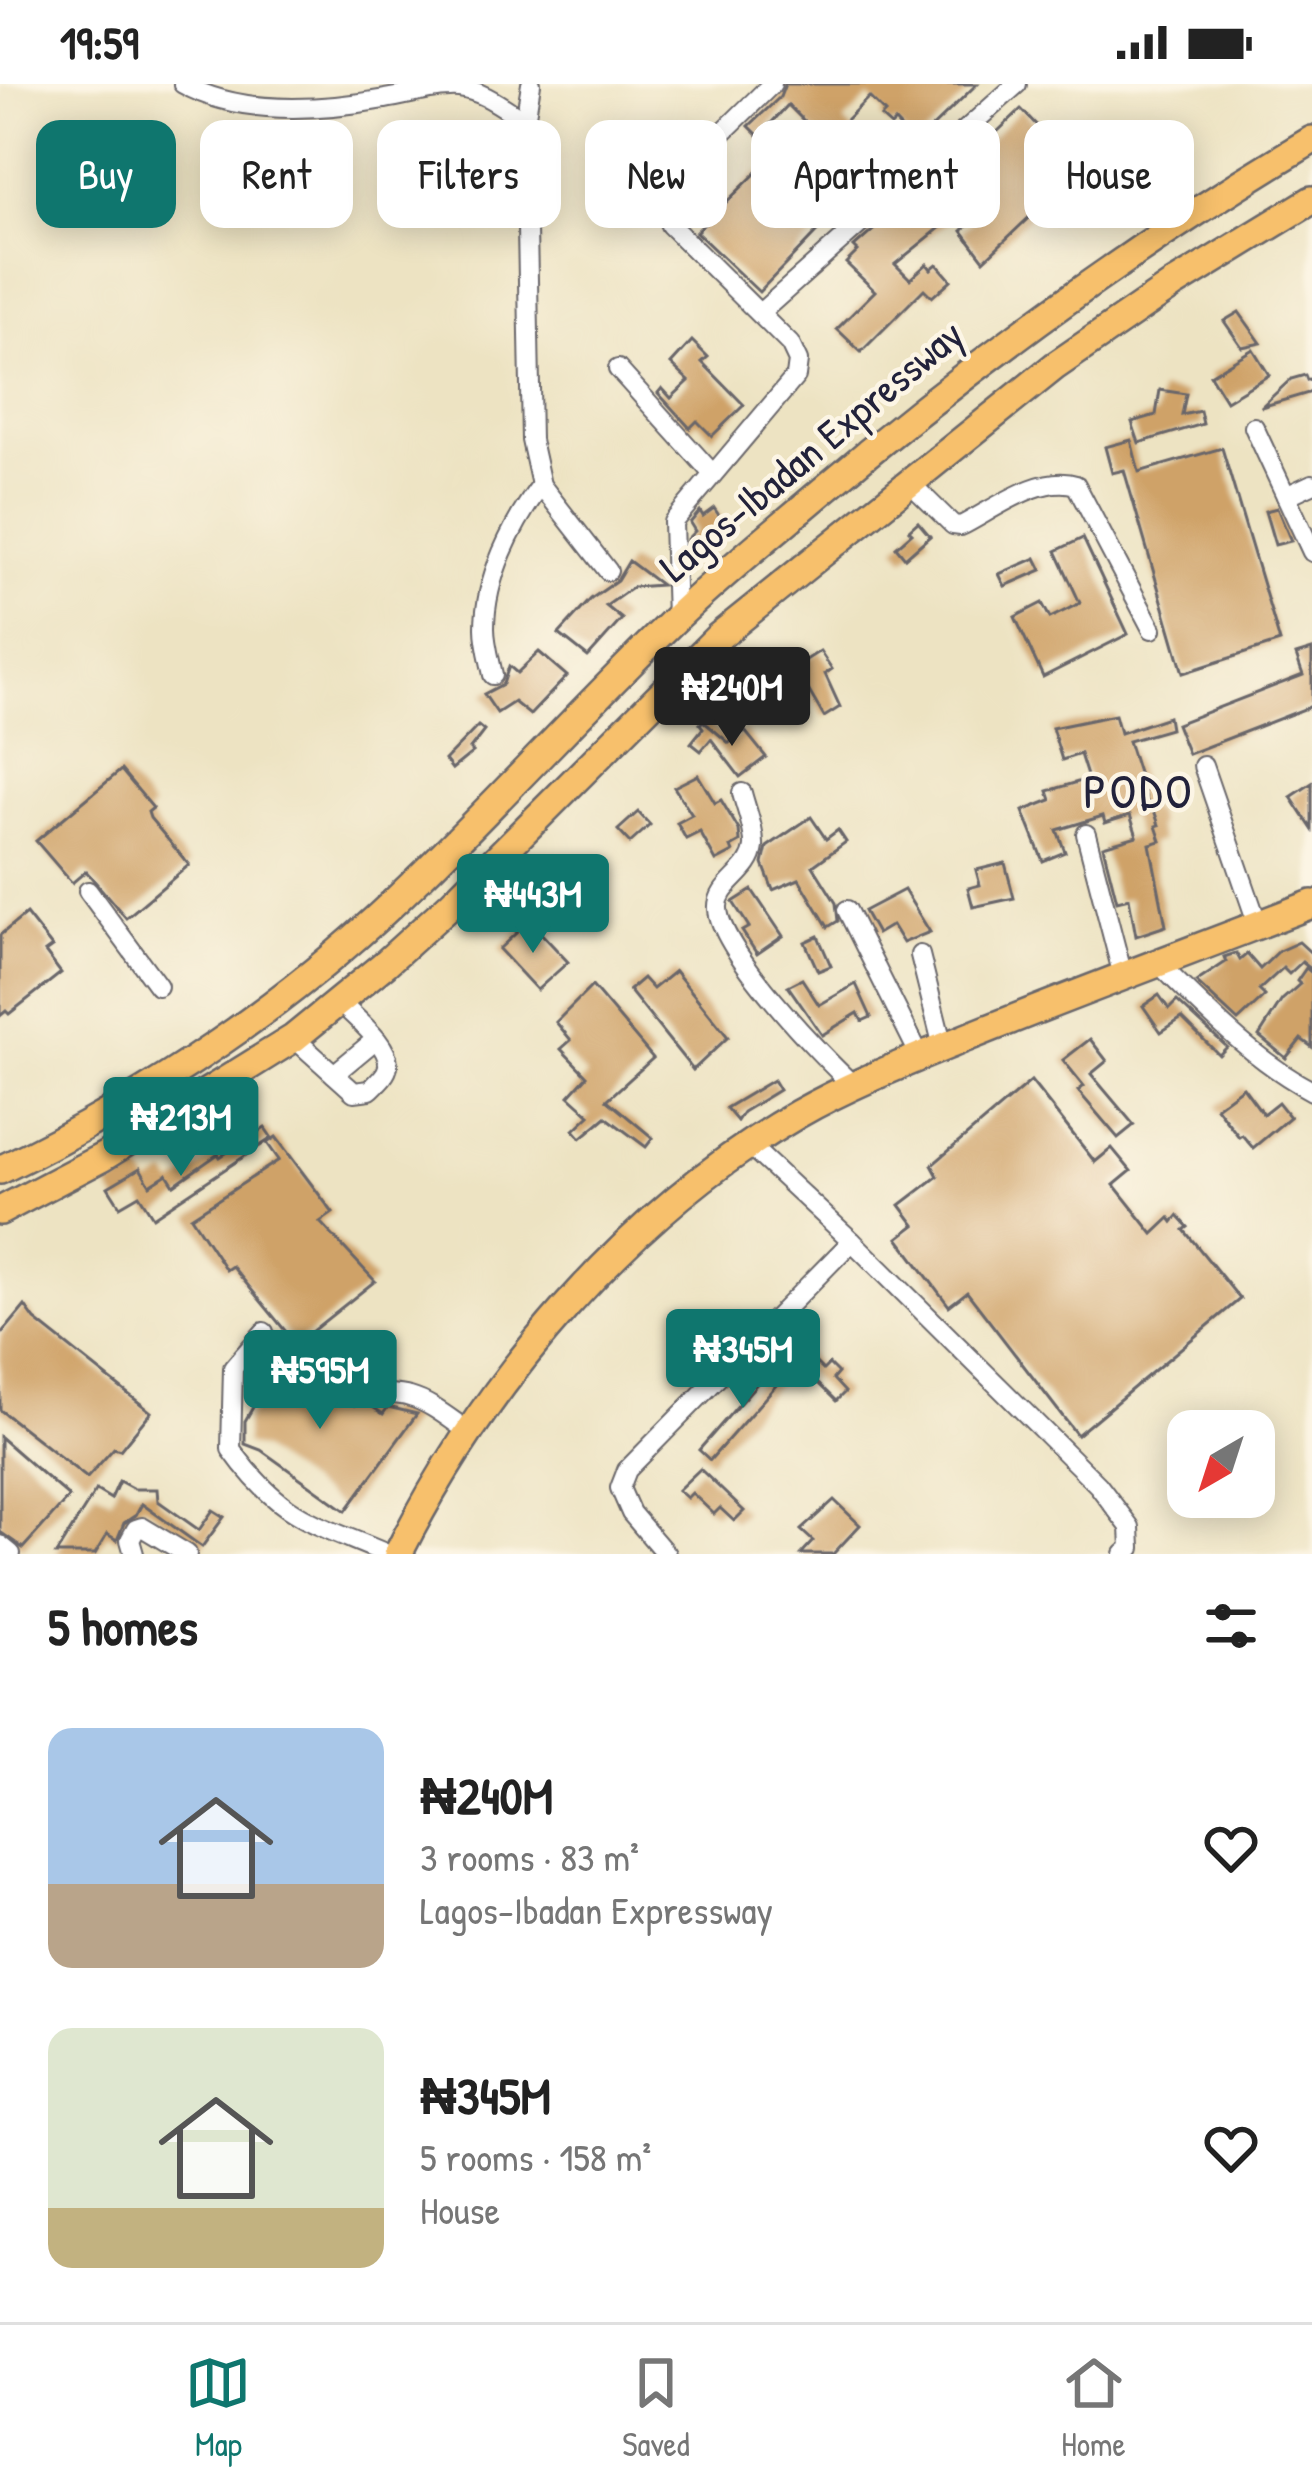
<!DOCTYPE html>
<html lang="en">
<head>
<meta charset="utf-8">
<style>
	:root { --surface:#fff; --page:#f6f6f6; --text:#222; --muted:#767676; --line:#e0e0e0; --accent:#0f766e }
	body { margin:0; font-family:"Patrick Hand",sans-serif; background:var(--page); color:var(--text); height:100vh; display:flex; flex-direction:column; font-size:45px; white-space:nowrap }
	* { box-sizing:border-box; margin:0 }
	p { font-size:39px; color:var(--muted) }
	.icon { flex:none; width:66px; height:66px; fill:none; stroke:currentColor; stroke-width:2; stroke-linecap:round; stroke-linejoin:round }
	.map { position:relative; height:1470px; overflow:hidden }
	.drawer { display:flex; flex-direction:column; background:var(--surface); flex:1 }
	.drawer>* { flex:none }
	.hud { position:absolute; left:36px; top:36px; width:1242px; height:108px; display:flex; gap:24px }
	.needle { width:78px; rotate:219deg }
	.fabs { position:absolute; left:1167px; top:1326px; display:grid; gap:24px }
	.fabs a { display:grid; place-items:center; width:108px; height:108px; border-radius:24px; background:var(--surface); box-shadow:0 6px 30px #0003; font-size:60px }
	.price { position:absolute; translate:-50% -102px; padding:0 27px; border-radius:12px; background:var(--accent); color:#fff; font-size:39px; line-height:78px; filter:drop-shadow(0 3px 6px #0008) }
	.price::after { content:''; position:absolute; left:50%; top:72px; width:36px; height:27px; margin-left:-18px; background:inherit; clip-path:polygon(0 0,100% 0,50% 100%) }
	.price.active { background:#222; color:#fff }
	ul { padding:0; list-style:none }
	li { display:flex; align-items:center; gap:36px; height:300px; padding:0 48px }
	li span { display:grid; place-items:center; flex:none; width:336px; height:240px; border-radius:24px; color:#555 }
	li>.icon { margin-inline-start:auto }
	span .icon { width:144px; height:144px; fill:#fffc; stroke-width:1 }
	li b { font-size:51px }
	h2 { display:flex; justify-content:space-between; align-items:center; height:144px; padding:0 48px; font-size:51px }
	.tag { padding:0 42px; border-radius:24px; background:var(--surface); box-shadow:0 6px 30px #0003; font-size:42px; line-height:108px }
	.tag.active { background:var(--accent); color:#fff }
	.status { display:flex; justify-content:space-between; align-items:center; height:84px; padding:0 60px; background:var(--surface); direction:ltr }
	.status svg { height:33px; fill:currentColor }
	.menu { display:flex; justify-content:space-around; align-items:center; height:168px; border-top:3px solid var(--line); background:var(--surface); font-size:33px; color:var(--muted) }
	.menu a { display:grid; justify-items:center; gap:6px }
	.menu .active { color:var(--accent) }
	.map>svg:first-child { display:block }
</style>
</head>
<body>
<div class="status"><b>19:59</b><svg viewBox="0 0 49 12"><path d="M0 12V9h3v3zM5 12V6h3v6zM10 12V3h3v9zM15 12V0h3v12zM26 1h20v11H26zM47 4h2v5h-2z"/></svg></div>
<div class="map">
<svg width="1312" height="1470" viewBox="0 0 1312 1470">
	<rect width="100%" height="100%" fill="#fcf5e5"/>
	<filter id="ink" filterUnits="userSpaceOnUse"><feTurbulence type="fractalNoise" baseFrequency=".00833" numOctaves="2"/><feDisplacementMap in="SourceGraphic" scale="24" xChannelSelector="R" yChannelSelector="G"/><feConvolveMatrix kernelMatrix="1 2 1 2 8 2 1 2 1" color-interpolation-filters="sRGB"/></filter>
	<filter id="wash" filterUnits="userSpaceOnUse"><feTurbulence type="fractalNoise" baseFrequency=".004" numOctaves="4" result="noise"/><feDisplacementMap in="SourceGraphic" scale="48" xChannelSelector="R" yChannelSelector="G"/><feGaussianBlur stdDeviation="2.7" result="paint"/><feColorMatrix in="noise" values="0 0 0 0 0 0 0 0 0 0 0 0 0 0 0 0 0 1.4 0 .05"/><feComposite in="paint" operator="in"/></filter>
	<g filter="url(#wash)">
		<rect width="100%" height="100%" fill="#ede3c2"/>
		<g id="blocks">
			<g fill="#cfa267">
				<polygon points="785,0 977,0 919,56 913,57 895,38 891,42 881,33 885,29 869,13 844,38 872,67 879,60 890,72 759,208 696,148 758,87 805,133 834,104 812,83 831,64 788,21 759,52 749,42 780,13"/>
				<polygon points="1021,25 1051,56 1065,42 1085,63 1090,59 1099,67 984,176 962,147 977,133 967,122 895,180 910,195 927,180 931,185 937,180 951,196 932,213 924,205 861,268 837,245 875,207 846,179 858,167 854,163 913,111 921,121"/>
				<polygon points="1239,228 1261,259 1242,263 1224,237"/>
				<polygon points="692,257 708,273 702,278 744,321 712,352 697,337 690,344 658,309 662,304 671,314 689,297 671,280"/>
				<polygon points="1253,265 1269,291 1226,317 1210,291"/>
				<polygon points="1305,291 1307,296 1312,294 1312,308 1261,323 1291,295"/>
				<polygon points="1160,306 1186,310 1182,331 1200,327 1203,340 1139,359 1132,338 1156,331"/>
				<polygon points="1131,356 1139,388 1222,364 1280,558 1183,589 1124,386 1112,389 1105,363"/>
				<polygon points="714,424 726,442 718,447 721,452 706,462 702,456 687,470 687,455 695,447 690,439 700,427 703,432"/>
				<polygon points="1277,424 1291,457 1275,461 1265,427"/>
				<polygon points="918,438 930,452 905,474 896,463 912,449 909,446"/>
				<polygon points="1083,454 1128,550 1043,593 1015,533 1042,519 1050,534 1080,519 1056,467"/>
				<polygon points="1036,474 1042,486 1005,502 999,490"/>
				<polygon points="629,477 661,501 633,503 606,522 622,535 588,573 559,550 591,515 617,497"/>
				<polygon points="1312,566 1312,622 1188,670 1176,640 1303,591 1296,571"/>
				<polygon points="820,567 832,585 825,590 840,623 824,633 795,583"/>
				<polygon points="539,568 567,592 530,631 514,618 497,629 484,610 503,600 509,582 517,589"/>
				<polygon points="1115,631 1120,649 1168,633 1170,645 1128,657 1150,727 1154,726 1159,741 1156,742 1161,757 1150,760 1166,842 1136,852 1129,814 1117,817 1103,762 1137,752 1130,731 1105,739 1103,732 1057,746 1065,768 1043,777 1023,727 1051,716 1048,707 1088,695 1080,670 1062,676 1052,644"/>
				<polygon points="703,637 729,659 745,647 766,673 740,693 711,655 701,667 691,659 703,644 700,640"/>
				<polygon points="478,642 484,647 470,665 473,668 452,685 445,676"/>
				<polygon points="121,686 153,724 148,728 150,734 189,781 126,834 86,787 72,799 36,757"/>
				<polygon points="698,691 715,719 721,716 739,746 740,758 731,763 733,768 716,777 700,748 686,755 677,739 692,731 674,703"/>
				<polygon points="1312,699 1312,745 1291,713"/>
				<polygon points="638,728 650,741 630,759 618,746"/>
				<polygon points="811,733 826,755 838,746 846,758 813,782 836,819 838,837 828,843 799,795 773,806 763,780 767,763"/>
				<polygon points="1005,779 1014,814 973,823 968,804 980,801 976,786"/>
				<polygon points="752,806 783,852 757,870 742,847 749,843 733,818"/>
				<polygon points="904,806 930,848 903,859 892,841 877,850 864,827"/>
				<polygon points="26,830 52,863 45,868 61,889 9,930 6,927 0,932 0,851"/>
				<polygon points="526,840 535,847 537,845 568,878 537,906 499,865"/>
				<polygon points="818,852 831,882 818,887 805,858"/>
				<polygon points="1299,858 1312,870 1312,886 1302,878 1289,890 1283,884 1259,906 1265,912 1238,937 1196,898 1226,878 1224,873 1236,869 1240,876 1247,870 1260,885 1279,867"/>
				<polygon points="1306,884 1312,889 1312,963 1301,955 1286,974 1259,952 1282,916 1300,900 1297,897"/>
				<polygon points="675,887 728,953 693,986 629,906 643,894 653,905"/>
				<polygon points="802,895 819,921 856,900 871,933 862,937 858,929 822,951 788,902"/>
				<polygon points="592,902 653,974 607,1016 653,1054 646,1063 606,1033 581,1054 574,1046 590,1031 569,1012 587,992 561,965 571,956 556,938"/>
				<polygon points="1159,911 1169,925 1177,917 1227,963 1219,971 1182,934 1161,948 1143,922"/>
				<polygon points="1090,955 1107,977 1091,990 1134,1041 1118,1054 1078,1007 1084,1002 1063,976"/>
				<polygon points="773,996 779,1006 743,1028 737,1037 726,1024"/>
				<polygon points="1031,997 1095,1078 1112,1064 1131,1087 1114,1101 1153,1150 1170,1134 1173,1138 1178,1132 1188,1143 1184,1146 1240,1215 1077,1351 967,1208 949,1222 898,1154 915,1141 900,1121 938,1092 932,1081"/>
				<polygon points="1243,1003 1263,1030 1278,1018 1290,1033 1253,1064 1242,1051 1239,1053 1216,1023"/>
				<polygon points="265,1044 272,1054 153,1133 139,1111 120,1122 108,1103 140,1084 150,1101 167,1090 174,1101 218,1070 220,1073"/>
				<polygon points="276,1053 333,1129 320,1138 375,1197 296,1260 232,1182 226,1186 191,1133 279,1076 267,1059"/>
				<polygon points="25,1222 35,1236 151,1328 120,1366 114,1364 87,1394 0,1326 0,1252"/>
				<polygon points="275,1259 298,1267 291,1307 316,1314 326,1301 354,1321 357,1318 371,1322 383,1330 388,1323 417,1330 346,1427 261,1366 245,1360 245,1337 267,1299 255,1293"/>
				<polygon points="803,1266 823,1286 829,1280 838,1289 833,1295 845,1308 836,1317 794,1276"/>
				<polygon points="775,1279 787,1289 710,1376 699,1366"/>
				<polygon points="0,1353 69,1413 23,1464 0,1448"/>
				<polygon points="700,1385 744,1427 734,1437 720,1424 714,1430 692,1409 687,1414 678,1406"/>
				<polygon points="119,1397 134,1405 157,1405 158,1417 199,1446 213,1426 224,1433 202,1463 142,1420 136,1431 124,1439 117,1456 107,1450 95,1470 56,1470 96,1406 111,1415"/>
				<polygon points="834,1416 860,1441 833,1470 801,1470 813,1457 801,1446"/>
			</g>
		</g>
	</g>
	<g filter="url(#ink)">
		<use href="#blocks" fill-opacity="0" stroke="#69666a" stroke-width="3"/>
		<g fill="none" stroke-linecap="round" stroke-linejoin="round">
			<defs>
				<g id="minor">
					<path d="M183,0C240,32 323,26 385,15C408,12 436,2 459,4C484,7 504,24 525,37"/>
					<polyline points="531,0 525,37 531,356 541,401 608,487"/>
					<polyline points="760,229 1017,0"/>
					<polyline points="618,285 711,388"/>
					<polyline points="1254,343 1312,468"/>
					<path d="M909,398L953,441L961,442C993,426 1041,389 1076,401L1152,545"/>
					<polyline points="1286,412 1312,400"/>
					<polyline points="676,534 673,438 796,292 798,277 790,260 670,141 662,122 669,101 772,0"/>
					<path d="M493,591C490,576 485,559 485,544C485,493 512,441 541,401"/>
					<polyline points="1203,682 1258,841"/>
					<path d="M742,709C746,725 755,746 754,763C751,790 716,800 718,825C721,867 821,972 853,1001"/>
					<polyline points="1086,750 1123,892"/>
					<polyline points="88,807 158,902"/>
					<polyline points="847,826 920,972"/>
					<polyline points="920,871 943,963"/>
					<path d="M1156,877C1204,924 1253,976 1312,1007"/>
					<path d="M294,954L354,1008L370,1006C376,1000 387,991 388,982C390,960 353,933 340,918"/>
					<polyline points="334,990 375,956"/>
					<polyline points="749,1061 852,1157 1098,1401 1130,1443 1131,1464 1124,1470"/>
					<path d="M264,1248L233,1284L231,1365C281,1435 313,1438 387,1470"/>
					<path d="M352,1300C371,1313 389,1307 410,1313C432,1319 452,1337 471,1349"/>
					<polyline points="0,1461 11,1470"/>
					<polyline points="134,1470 130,1456 136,1445 142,1443 187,1470"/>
					<polyline points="666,1470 631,1429 620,1404 627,1386 852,1157"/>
				</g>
				<g id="highway">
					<path d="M0,1086C151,1013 295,916 415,798C504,712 587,620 676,534C720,492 767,454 813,415C970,281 1134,162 1312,56"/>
					<polyline points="0,1127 103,1073 294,954 386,879 451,820 718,553 1055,282 1173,201 1312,116"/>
					<path d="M398,1470C485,1297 629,1127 798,1030C851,1000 907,978 963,955C1079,908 1196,865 1312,820"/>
				</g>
			</defs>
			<use href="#minor" stroke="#69666a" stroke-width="22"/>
			<use href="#highway" stroke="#69666a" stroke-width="32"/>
			<use href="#minor" stroke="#fff" stroke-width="18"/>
			<use href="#highway" stroke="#f7c06c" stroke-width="27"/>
		</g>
	</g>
	<g text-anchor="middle" stroke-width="9" stroke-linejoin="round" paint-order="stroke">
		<g font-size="42" fill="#22223b" stroke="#fcf5e5">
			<text transform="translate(811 366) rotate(-40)" y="15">Lagos-Ibadan Expressway</text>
		</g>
		<g font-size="48" letter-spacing="3" fill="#22223b" stroke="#fcf5e5">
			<text x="1139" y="724">PODO</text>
		</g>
	</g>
</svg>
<div class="fabs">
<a><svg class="needle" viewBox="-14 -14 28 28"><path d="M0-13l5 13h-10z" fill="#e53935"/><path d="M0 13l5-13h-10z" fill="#767676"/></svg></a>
</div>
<b class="price active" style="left:732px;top:665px">₦240M</b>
<b class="price" style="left:533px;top:872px">₦443M</b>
<b class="price" style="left:181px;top:1095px">₦213M</b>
<b class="price" style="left:743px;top:1327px">₦345M</b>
<b class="price" style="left:320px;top:1348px">₦595M</b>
<div class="hud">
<a class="tag active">Buy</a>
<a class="tag">Rent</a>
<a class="tag">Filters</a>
<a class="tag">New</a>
<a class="tag">Apartment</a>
<a class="tag">House</a>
</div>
</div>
<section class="drawer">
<h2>5 homes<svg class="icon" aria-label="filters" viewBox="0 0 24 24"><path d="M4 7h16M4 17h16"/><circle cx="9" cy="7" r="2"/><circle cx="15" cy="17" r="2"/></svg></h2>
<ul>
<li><span style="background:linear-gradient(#a9c7e8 65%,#b9a48a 0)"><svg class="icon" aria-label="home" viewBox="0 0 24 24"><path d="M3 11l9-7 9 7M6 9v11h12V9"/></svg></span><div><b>₦240M</b><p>3 rooms · 83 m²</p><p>Lagos-Ibadan Expressway</p></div><svg class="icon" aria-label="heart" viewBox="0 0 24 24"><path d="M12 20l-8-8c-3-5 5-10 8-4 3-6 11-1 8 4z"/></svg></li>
<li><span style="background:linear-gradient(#dfe7d0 75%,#c2b280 0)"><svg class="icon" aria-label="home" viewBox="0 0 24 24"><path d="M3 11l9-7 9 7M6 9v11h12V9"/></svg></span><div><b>₦345M</b><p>5 rooms · 158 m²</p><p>House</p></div><svg class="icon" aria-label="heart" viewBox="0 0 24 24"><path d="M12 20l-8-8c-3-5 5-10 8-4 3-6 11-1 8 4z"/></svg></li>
</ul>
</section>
<nav class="menu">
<a class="active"><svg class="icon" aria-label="map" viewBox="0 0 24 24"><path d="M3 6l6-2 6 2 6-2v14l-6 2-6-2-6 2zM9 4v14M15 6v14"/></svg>Map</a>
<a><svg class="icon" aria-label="saved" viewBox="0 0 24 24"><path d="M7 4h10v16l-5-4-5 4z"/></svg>Saved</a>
<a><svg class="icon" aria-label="home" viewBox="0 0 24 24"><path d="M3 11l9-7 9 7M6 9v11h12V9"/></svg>Home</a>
</nav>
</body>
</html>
